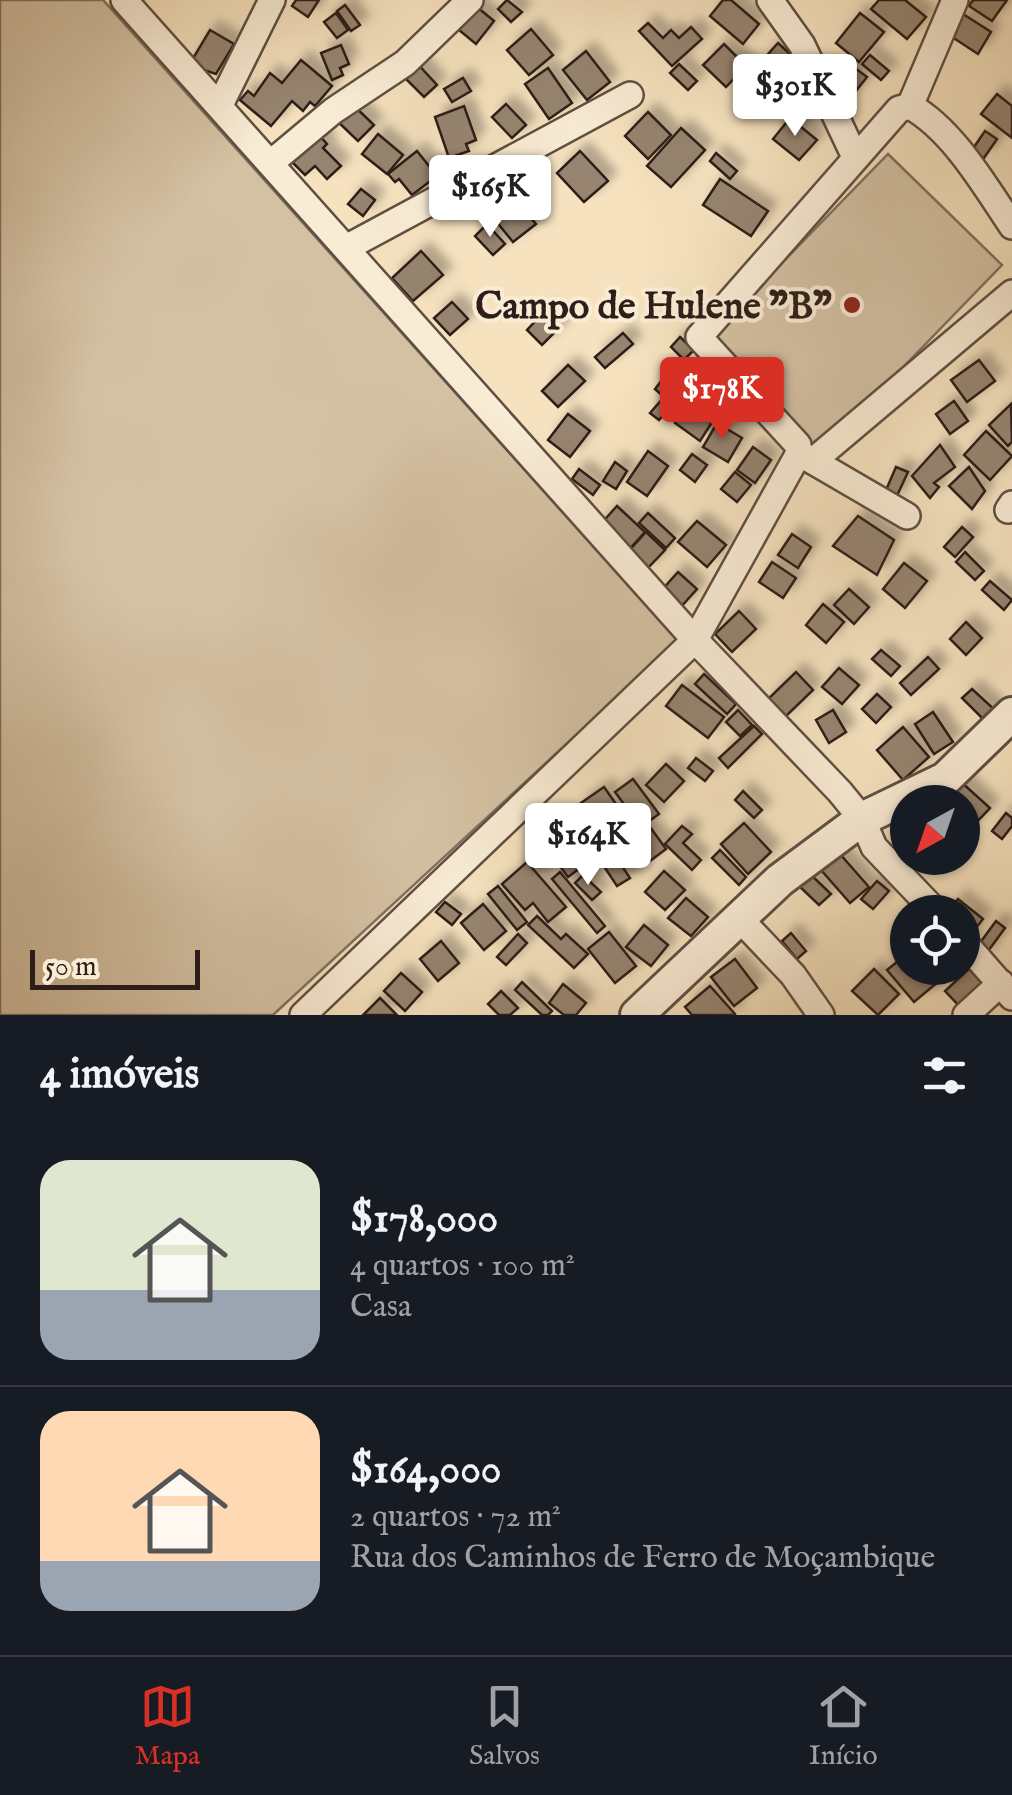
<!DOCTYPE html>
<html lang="pt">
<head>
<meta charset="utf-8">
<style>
	:root { --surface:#171b24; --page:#20242c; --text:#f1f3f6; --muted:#9ea1a6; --line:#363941; --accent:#d93025 }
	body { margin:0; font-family:"IM FELL English",serif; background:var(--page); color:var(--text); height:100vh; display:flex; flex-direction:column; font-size:38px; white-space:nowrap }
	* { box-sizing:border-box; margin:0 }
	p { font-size:32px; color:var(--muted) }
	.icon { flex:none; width:55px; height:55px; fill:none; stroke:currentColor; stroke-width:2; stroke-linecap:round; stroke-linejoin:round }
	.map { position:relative; height:1015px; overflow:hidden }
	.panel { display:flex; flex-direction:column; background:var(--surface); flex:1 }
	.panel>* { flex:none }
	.needle { width:65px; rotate:220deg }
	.tools { position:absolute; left:890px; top:785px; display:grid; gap:20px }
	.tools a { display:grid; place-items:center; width:90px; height:90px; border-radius:50%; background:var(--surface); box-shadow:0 2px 8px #0004; font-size:50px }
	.scale { position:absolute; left:30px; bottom:25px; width:170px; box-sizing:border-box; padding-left:10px; border:5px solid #2d1e19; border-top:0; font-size:28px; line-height:35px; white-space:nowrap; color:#2d1e19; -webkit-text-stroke:8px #f9ecd5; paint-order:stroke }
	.price { position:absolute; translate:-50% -85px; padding:0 22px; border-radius:10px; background:#fff; color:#222; font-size:32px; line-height:65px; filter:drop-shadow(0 2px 5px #0008) }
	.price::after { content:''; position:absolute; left:50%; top:60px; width:30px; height:22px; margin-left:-15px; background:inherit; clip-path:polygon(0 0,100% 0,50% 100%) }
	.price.current { background:var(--accent); color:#fff }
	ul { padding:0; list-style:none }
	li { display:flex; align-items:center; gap:30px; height:250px; padding:0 40px }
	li+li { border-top:2px solid var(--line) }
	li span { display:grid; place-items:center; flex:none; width:280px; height:200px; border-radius:30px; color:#555 }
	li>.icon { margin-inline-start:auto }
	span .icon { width:120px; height:120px; fill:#fffc; stroke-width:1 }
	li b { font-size:42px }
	h2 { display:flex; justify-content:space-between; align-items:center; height:120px; padding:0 40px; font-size:42px }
	.menu { display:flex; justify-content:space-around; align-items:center; height:140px; border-top:2px solid var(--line); background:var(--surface); font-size:28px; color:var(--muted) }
	.menu a { display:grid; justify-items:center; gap:5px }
	.menu .current { color:var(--accent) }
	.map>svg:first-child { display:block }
</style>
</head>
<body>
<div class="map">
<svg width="1012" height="1015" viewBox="0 0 1012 1015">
	<defs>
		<filter id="shadow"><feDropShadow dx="9" dy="-9" stdDeviation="5" flood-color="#0004"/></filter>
	</defs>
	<rect width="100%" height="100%" fill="#f6e2bf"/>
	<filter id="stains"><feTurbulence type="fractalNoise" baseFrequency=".002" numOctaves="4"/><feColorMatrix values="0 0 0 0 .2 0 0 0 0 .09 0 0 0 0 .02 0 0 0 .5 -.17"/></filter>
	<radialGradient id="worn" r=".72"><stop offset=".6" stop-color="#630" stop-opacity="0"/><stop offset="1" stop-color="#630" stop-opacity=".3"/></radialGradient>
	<g fill="#d4c1a3" stroke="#80705e" stroke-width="2.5">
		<polygon points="0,0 103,0 678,641 273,1015 0,1015"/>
		<polygon points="888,154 1002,265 817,456 702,345"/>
	</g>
	<g fill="#96846f" stroke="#2d1e19" stroke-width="2.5" filter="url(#shadow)">
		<polygon points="296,0 319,0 308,17 292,6"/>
		<polygon points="507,0 522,12 511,22 498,9"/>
		<polygon points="723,0 731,0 759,24 743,44 710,16"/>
		<polygon points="879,0 905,0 926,17 907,39 871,9"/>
		<polygon points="973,0 1007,0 992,21 969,6"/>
		<polygon points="471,2 494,21 476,44 453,25"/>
		<polygon points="345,5 360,25 351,31 337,11"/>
		<polygon points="336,13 348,30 337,38 324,22"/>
		<polygon points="860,13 884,32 859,62 836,43"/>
		<polygon points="963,14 991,32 978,54 949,35"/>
		<polygon points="648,23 663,38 671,30 679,38 691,27 702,39 672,66 639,31"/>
		<polygon points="531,29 553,55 529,75 507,50"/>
		<polygon points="210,30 234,44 216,74 189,65"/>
		<polygon points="778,43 801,64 784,83 761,62"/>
		<polygon points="724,44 746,66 726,87 703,65"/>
		<polygon points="341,45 349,64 340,68 343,75 332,80 321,53"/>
		<polygon points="586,51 610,82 587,100 563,70"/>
		<polygon points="870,55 889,71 881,80 862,64"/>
		<polygon points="301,60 332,86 315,106 310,102 303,111 292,101 271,126 240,100 248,91 254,96 270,73 282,83"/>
		<polygon points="415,61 437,85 424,97 401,74"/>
		<polygon points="848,63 867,77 851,97 833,84"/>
		<polygon points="679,64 697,81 688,90 670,73"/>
		<polygon points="548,68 572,103 549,119 525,84"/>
		<polygon points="463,78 471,91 452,102 444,89"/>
		<polygon points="997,94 1012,106 1012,138 981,114"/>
		<polygon points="352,104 374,125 358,141 336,120"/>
		<polygon points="506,104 526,125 512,138 492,117"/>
		<polygon points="464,106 476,140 466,144 469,151 449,158 435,117"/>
		<polygon points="648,112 671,135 648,159 625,136"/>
		<polygon points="790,118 817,140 799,160 773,139"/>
		<polygon points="681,128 705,150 671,187 647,166"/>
		<polygon points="985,131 997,139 984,158 972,150"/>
		<polygon points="318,134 327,144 323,148 341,166 327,179 315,166 305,175 291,161"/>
		<polygon points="378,134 403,155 387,174 362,154"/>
		<polygon points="417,151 437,176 412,195 399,179 395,182 388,174"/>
		<polygon points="580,151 608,181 584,202 557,173"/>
		<polygon points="716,153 737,171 730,179 710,161"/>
		<polygon points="720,179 768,211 751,236 703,205"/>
		<polygon points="361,189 375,200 363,216 348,204"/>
		<polygon points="513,197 536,224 513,242 491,215"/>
		<polygon points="487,224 505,244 493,255 475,236"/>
		<polygon points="421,251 443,275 413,301 392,278"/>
		<polygon points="452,302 468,319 450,335 434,318"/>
		<polygon points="545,311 561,326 542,345 527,330"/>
		<polygon points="623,333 633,344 605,368 595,357"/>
		<polygon points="680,337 694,350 684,360 671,347"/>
		<polygon points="979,360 995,381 967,402 951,380"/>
		<polygon points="568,365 585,381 558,407 542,391"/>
		<polygon points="665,376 683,392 659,420 650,413 664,397 655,389"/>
		<polygon points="691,399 716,416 700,441 675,423"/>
		<polygon points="954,401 968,421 950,434 936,414"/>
		<polygon points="1011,404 1012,442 1008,446 989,425"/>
		<polygon points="568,414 590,431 570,457 548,440"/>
		<polygon points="717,423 742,438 728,462 703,447"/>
		<polygon points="986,431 1012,456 990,480 964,455"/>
		<polygon points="940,445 955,467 934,483 939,487 930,498 912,476"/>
		<polygon points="753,447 771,460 755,483 737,470"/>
		<polygon points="648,451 668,466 647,496 627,482"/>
		<polygon points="692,454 707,465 695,482 680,470"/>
		<polygon points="615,462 627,471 616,489 603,481"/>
		<polygon points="896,467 908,472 894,502 883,497"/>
		<polygon points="969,467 985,491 972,509 949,486"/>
		<polygon points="579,469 600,485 593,495 572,479"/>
		<polygon points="735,472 751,485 737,502 721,489"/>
		<polygon points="617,506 645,532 622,557 598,527"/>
		<polygon points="648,513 675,538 666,548 639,523"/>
		<polygon points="858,516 894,540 877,575 833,546"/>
		<polygon points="697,521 726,545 707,567 678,542"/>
		<polygon points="962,527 973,537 955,557 944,547"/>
		<polygon points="646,532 665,550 646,570 627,553"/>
		<polygon points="792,534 811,547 798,568 778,555"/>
		<polygon points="965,552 984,571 975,580 956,562"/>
		<polygon points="772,562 796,578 783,598 759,582"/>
		<polygon points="904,563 927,581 905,608 883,589"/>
		<polygon points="678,572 697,589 680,608 661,591"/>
		<polygon points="990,581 1012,600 1004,610 982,590"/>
		<polygon points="849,589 869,607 854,624 834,605"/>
		<polygon points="823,604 844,622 826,643 806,625"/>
		<polygon points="739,611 756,629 732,652 715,634"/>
		<polygon points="966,622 982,638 966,655 950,639"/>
		<polygon points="881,650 900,666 891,676 872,659"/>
		<polygon points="928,657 939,669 911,695 900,683"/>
		<polygon points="839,668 859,685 842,704 822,687"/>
		<polygon points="796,672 813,690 783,719 766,701"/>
		<polygon points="704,674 736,704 727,714 695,684"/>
		<polygon points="682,685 724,717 708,738 666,706"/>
		<polygon points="972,689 996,711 986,722 962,698"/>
		<polygon points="877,694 891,707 876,723 862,709"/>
		<polygon points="738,710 752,725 740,736 726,722"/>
		<polygon points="833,710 846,732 829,743 816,720"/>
		<polygon points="933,712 953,742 934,754 915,724"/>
		<polygon points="754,726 762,734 728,768 719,758"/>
		<polygon points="903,727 929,757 903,780 877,750"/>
		<polygon points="696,758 713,771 705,781 688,768"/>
		<polygon points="666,764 684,781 664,802 646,785"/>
		<polygon points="633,779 659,814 641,827 615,792"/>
		<polygon points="960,781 990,808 972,827 962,819 962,802 942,800"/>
		<polygon points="604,787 628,821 602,840 578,805"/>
		<polygon points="743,791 762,810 754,818 735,800"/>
		<polygon points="1006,813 1012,818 1012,826 1002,839 992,831"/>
		<polygon points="744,823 771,852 748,874 721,844"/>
		<polygon points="682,826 692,834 683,843 701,860 692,870 665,844"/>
		<polygon points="650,827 666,849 646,864 630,842"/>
		<polygon points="562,828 588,862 568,877 542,842"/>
		<polygon points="720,850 746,877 739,885 712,858"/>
		<polygon points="614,854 630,878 617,886 601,862"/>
		<polygon points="840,854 869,887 850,903 821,870"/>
		<polygon points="527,862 566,907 548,922 533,903 525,910 502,884"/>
		<polygon points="664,871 685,890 665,910 645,892"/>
		<polygon points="560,872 605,926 597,933 552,879"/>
		<polygon points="810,874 831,894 819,905 799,886"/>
		<polygon points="583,875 601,892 592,900 575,883"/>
		<polygon points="877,881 889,891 873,909 861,899"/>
		<polygon points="498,886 527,922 517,930 488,894"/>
		<polygon points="686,898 708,917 691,936 668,918"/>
		<polygon points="958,899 983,919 967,939 962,935 962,912 947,912"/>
		<polygon points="445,902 461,914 452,925 436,912"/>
		<polygon points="483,904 506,931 484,950 461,923"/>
		<polygon points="537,916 561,939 566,934 588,954 574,968 528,925"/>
		<polygon points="996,921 1005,928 983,958 974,951"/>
		<polygon points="644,925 668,945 651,966 626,947"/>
		<polygon points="609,932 636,966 615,983 588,949"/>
		<polygon points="791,933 806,951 797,959 782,941"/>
		<polygon points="518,934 527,943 506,965 497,957"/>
		<polygon points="441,941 459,963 438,981 420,959"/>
		<polygon points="908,953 908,968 925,968 938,982 914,1002 887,970"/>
		<polygon points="735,959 757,988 734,1006 711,977"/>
		<polygon points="972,966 992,987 965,1012 945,991"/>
		<polygon points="874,969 899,994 878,1015 852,991"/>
		<polygon points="401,973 422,992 405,1011 384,991"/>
		<polygon points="522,982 552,1011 548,1015 542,1015 515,990"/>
		<polygon points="563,984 586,1003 576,1015 564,1015 549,1003"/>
		<polygon points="710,986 735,1014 734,1015 692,1015 685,1007"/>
		<polygon points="501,991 518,1008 510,1015 499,1015 488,1004"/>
		<polygon points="380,998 397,1015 363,1015"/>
	</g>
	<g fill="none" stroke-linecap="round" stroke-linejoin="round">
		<defs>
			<g id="minor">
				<polyline points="124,0 695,640 840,792 862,819 874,847 936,912"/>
				<polyline points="770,0 802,45 854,155"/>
				<polyline points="220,105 272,0"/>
				<path d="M910,106C953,130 985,186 1012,226"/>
				<polyline points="272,162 333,111 405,63 470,0"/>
				<polyline points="346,248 630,95"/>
				<polyline points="813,461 1012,293"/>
				<polyline points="1008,510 1012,504"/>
				<polyline points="907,516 799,453 798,445 699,337 899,109 910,106 955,0"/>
				<polyline points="739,918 793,975 821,1015"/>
				<polyline points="962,940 1012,997"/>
				<polyline points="303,1015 695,640 799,453"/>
				<polyline points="966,1015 1001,983"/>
			</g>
			<polyline id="tertiary" points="637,1015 780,880 862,819 945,779 1012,714"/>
		</defs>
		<use href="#minor" stroke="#5f4f42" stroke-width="30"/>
		<use href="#tertiary" stroke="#5f4f42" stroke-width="38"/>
		<use href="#minor" stroke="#f9ecd5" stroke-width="25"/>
		<use href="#tertiary" stroke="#f9ecd5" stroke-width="32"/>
	</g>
	<circle fill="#8f2418" stroke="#f9ecd5" stroke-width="4" cx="852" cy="305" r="10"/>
	<g text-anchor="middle" stroke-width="8" stroke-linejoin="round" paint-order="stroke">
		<g font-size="38" font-weight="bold" fill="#2d1e19" stroke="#f9ecd5" text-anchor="end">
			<text x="832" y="318">Campo de Hulene "B"</text>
		</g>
	</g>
	<rect width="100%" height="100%" filter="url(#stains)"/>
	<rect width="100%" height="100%" fill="url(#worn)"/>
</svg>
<div class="tools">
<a><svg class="needle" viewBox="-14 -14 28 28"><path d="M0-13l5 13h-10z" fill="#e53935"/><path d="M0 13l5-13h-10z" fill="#9ea1a6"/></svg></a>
<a><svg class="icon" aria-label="locate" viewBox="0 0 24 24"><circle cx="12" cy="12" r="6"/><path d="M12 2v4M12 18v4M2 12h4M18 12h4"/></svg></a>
</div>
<div class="scale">50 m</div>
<b class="price" style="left:795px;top:139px">$301K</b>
<b class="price" style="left:490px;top:240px">$165K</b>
<b class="price current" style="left:722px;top:442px">$178K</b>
<b class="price" style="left:588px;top:888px">$164K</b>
</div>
<section class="panel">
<h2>4 imóveis<svg class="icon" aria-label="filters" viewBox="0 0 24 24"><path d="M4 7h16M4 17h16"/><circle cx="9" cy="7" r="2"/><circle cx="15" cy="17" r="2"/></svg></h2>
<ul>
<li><span style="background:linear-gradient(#dfe7d0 65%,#9aa5b1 0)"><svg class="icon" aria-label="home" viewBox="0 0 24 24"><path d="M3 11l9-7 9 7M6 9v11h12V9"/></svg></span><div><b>$178,000</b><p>4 quartos · 100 m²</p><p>Casa</p></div></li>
<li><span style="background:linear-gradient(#ffd9b3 75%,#9aa5b1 0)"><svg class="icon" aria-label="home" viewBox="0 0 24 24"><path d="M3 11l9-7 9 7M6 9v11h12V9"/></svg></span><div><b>$164,000</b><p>2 quartos · 72 m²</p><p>Rua dos Caminhos de Ferro de Moçambique</p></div></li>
</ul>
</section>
<nav class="menu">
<a class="current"><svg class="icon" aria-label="map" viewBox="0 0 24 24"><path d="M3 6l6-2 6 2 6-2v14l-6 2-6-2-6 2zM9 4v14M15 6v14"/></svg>Mapa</a>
<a><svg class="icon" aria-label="saved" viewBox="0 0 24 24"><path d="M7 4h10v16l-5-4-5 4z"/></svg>Salvos</a>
<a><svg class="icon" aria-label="home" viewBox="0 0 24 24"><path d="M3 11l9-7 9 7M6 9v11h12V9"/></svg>Início</a>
</nav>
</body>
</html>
